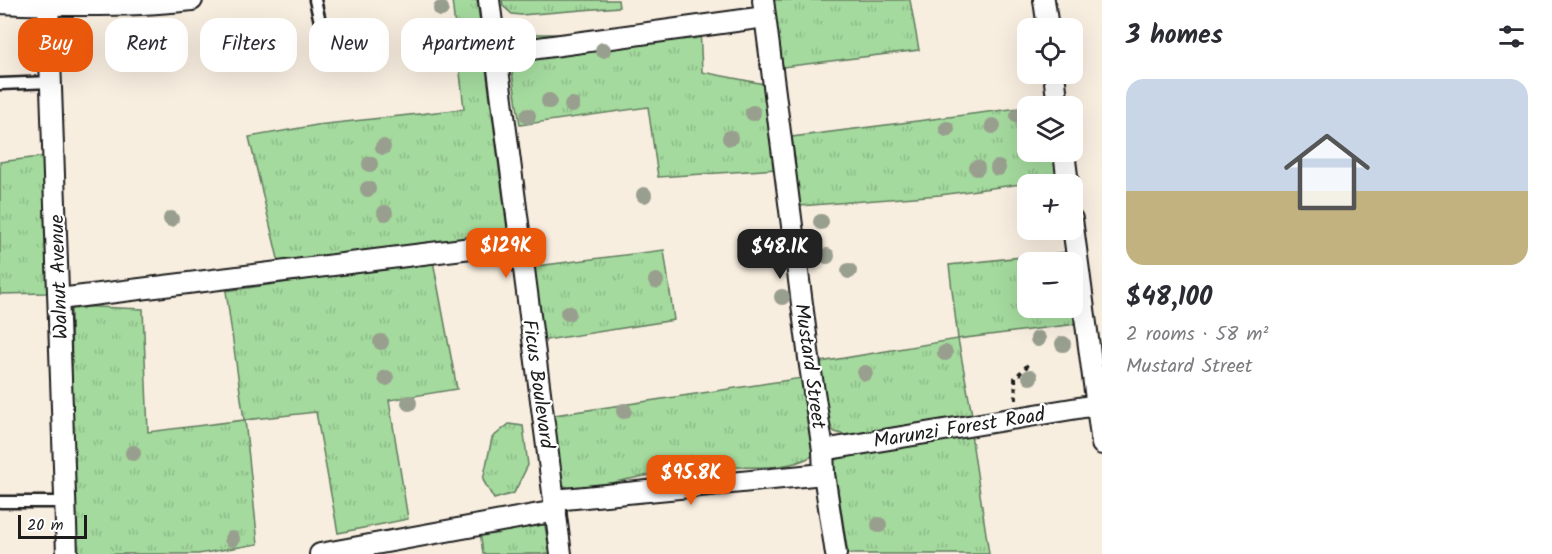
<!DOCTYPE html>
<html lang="en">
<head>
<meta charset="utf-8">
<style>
	:root { --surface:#fff; --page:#f2f2f3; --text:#2b2b33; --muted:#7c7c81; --line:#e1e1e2; --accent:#ea580c }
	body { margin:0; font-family:Kalam,sans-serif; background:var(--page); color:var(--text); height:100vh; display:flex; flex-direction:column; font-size:22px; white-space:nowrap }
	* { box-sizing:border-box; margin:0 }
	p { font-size:20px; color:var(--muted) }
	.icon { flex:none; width:33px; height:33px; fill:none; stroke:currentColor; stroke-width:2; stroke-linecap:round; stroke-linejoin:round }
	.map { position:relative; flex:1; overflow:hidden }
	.side { display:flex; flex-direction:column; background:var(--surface); width:450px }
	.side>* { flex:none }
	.hud { position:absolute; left:18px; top:18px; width:570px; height:54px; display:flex; gap:12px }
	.tools { position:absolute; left:1017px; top:18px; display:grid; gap:12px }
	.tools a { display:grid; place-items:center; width:66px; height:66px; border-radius:12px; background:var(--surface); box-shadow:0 6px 24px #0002; font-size:30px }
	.scale { position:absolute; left:18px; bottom:15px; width:69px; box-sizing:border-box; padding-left:6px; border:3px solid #1c1c1c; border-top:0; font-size:16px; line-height:21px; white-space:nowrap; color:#1c1c1c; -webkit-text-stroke:4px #fff; paint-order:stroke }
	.price { position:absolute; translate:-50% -51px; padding:0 14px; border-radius:12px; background:var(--accent); color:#fff; font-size:20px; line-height:39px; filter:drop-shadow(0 2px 3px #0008) }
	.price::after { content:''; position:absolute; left:50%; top:36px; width:18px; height:14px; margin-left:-9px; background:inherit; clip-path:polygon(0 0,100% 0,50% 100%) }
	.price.current { background:#222; color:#fff }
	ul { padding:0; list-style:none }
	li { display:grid; align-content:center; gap:12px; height:318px; padding:0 24px }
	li+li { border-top:2px solid var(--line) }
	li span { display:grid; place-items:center; height:186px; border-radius:18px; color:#555 }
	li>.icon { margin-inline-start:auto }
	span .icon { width:108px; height:108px; fill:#fffc; stroke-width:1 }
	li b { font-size:26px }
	h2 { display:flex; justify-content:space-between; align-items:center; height:72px; padding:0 24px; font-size:26px }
	.chip { padding:0 21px; border-radius:18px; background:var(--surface); box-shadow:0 6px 24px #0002; font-size:21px; line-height:54px }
	.chip.current { background:var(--accent); color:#fff }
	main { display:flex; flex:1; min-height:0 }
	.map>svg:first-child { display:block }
</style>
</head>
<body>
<main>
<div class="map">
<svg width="1102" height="554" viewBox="0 0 1102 554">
	<defs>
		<pattern id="grass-tufts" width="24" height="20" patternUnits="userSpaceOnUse" patternTransform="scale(1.5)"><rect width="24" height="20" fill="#a4da9e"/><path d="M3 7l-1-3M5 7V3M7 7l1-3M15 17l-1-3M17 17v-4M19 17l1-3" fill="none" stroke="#8dba88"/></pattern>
	</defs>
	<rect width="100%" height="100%" fill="#f8eee0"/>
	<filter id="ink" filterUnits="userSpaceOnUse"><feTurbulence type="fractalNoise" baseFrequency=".0167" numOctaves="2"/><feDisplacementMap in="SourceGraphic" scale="12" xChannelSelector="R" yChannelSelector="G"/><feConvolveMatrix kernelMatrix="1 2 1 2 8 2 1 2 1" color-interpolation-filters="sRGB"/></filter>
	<g filter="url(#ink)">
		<g fill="url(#grass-tufts)" stroke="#607b5d" stroke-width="1.5">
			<polygon points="452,0 477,0 507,228 502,238 279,263 249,137 317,125 464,109"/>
			<polygon points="502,0 618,0 619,7 521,15 512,14 503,6"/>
			<polygon points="770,0 910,0 919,50 783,67"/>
			<polygon points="700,27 702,72 764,84 777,169 658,177 648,107 520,125 509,52 521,39 538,34 634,34"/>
			<polygon points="1027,107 1028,152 1057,152 1059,179 940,195 800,206 792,137"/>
			<polygon points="47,156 47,293 0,294 0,162"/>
			<polygon points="664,250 674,320 540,341 529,267"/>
			<polygon points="1067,252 1069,262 1028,262 1028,308 1072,308 1073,295 1076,324 958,339 972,415 845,435 835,432 826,424 821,362 958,339 949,265"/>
			<polygon points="433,261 457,389 389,400 408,519 338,533 316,412 245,420 258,544 198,554 74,554 71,306 143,309 148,432 244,420 226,291"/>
			<path d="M802,378L814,455C780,475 737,464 701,467C659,471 616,483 574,490L558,483L548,416Z"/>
			<polygon points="509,424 523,426 528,465 514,493 494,499 483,480 492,438"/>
			<polygon points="970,427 989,554 848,554 832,453"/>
			<polygon points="540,522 545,526 550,554 483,554 480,531"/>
		</g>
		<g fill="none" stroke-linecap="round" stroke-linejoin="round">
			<defs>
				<g id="lane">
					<polyline points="315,0 325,43"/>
					<polyline points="0,84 52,82"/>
					<polyline points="0,502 66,502"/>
				</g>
				<g id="street">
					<polyline points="48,0 67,554"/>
					<polyline points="489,0 561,554"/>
					<polyline points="763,0 810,366 823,450 824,474 836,554"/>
					<polyline points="1044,0 1048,28"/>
					<path d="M0,3C64,6 128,7 192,0"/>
					<polyline points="495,54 765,17"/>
					<polyline points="1054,74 1058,106"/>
					<polyline points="1064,152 1068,184"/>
					<polyline points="1072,219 1102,444"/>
					<polyline points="59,299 520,242"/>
					<polyline points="823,450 1096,405"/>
					<polyline points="554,500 824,474"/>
					<polyline points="320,554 556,511"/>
				</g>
			</defs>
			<use href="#lane" stroke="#1c1c1c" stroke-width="15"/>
			<use href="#street" stroke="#1c1c1c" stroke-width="24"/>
			<polyline stroke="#1c1c1c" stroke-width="4" stroke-dasharray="4.5 4.5" stroke-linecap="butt" points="1016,400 1015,378 1028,365"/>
			<use href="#lane" stroke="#fff" stroke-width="10"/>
			<use href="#street" stroke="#fff" stroke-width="20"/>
		</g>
		<g fill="#999f8e">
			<circle cx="441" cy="9" r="8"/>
			<circle cx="603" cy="50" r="8"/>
			<circle cx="549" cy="101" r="8"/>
			<circle cx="572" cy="105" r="8"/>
			<circle cx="753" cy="113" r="8"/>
			<circle cx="528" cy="116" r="8"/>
			<circle cx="1018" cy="116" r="8"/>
			<circle cx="993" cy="126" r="8"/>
			<circle cx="947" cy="129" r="8"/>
			<circle cx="730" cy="138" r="8"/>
			<circle cx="383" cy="147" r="8"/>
			<circle cx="370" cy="164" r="8"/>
			<circle cx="977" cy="168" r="8"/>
			<circle cx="998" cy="168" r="8"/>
			<circle cx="368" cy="189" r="8"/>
			<circle cx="644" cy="195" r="8"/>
			<circle cx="385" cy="213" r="8"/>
			<circle cx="171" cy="219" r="8"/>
			<circle cx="821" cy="222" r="8"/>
			<circle cx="827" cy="256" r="8"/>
			<circle cx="849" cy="271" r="8"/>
			<circle cx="656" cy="281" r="8"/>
			<circle cx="782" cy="297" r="8"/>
			<circle cx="568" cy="313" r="8"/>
			<circle cx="1038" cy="339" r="8"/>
			<circle cx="381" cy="342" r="8"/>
			<circle cx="1063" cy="344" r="8"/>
			<circle cx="945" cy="353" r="8"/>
			<circle cx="865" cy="373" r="8"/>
			<circle cx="1030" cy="377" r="8"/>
			<circle cx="386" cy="378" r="8"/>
			<circle cx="409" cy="403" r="8"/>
			<circle cx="624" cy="411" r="8"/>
			<circle cx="133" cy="453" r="8"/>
			<circle cx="879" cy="525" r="8"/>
			<circle cx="232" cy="539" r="8"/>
		</g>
	</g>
	<g text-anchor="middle" stroke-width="4.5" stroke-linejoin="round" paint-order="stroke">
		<g font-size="20" fill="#1c1c1c" stroke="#fff">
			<text transform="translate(58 277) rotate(-92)" y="7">Walnut Avenue</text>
			<text transform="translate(811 366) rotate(82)" y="7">Mustard Street</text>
			<text transform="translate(539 384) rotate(82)" y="7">Ficus Boulevard</text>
			<text transform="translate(959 427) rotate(-9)" y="7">Marunzi Forest Road</text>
		</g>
	</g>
</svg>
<div class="tools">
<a><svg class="icon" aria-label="locate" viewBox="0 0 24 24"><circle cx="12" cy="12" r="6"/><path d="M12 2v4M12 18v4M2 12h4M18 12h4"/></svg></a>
<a><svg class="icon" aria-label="layers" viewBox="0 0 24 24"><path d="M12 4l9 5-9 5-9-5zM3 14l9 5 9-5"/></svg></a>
<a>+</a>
<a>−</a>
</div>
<div class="scale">20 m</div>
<b class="price" style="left:506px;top:279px">$129K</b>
<b class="price current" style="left:780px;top:280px">$48.1K</b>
<b class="price" style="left:691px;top:506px">$95.8K</b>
<div class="hud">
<a class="chip current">Buy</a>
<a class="chip">Rent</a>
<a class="chip">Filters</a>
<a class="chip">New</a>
<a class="chip">Apartment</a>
</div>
</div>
<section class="side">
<h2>3 homes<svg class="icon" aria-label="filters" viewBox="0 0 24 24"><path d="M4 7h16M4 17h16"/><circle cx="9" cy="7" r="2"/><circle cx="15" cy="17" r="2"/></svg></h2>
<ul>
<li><span style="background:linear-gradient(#c9d6e8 60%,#c2b280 0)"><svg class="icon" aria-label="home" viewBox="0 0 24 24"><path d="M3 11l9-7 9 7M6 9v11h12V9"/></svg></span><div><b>$48,100</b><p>2 rooms · 58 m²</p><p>Mustard Street</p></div></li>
</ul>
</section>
</main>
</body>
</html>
